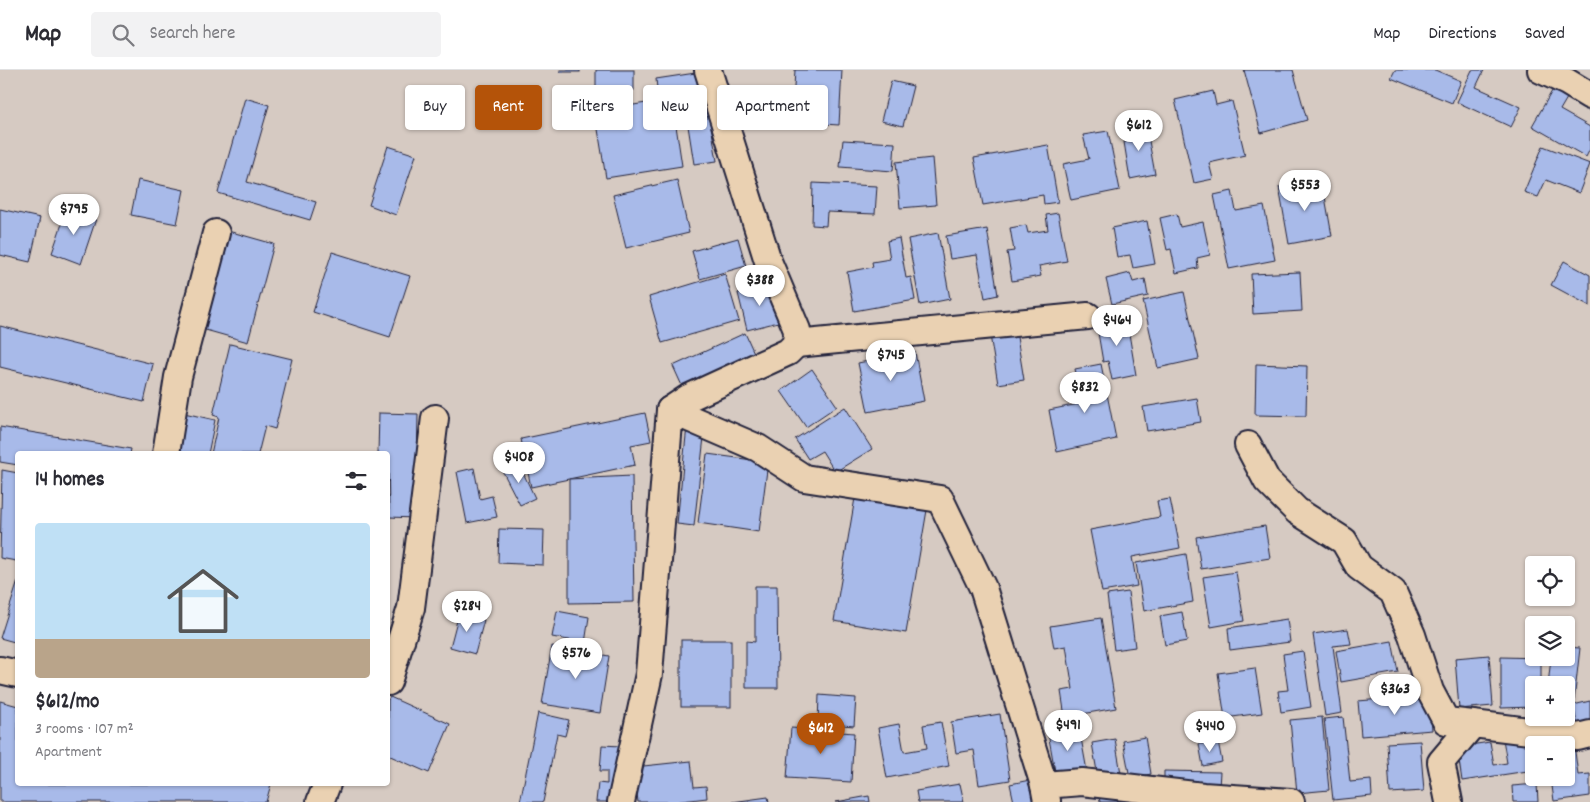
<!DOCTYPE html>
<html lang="en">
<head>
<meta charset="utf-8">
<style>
	:root { --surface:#fff; --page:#f2f2f3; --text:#2b2b33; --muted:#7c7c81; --line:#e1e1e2; --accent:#b45309 }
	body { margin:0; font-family:Dekko,sans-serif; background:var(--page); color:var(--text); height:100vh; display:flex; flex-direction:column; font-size:19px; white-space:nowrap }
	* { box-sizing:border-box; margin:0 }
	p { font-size:16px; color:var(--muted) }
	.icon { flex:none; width:28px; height:28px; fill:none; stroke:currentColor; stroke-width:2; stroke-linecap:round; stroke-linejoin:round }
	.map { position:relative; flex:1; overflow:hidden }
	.drawer { position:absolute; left:15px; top:381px; width:375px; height:335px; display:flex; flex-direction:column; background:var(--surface); border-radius:5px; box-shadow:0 1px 4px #0004 }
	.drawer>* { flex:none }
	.hud { position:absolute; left:405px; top:15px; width:475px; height:45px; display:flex; gap:10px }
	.buttons { position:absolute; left:1525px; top:486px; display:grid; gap:10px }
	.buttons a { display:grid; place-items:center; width:50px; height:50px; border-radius:5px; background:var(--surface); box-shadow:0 1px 4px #0004; font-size:25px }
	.price { position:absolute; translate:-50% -42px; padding:0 11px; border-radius:18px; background:#fff; color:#222; font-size:16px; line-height:32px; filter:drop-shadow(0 1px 2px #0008) }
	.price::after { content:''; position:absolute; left:50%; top:30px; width:15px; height:11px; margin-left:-8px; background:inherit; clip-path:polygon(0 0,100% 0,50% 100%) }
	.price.active { background:var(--accent); color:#fff }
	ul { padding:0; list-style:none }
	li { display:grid; align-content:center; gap:10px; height:265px; padding:0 20px }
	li+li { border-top:1px solid var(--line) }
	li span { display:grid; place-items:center; height:155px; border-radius:5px; color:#555 }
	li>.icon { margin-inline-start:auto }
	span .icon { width:90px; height:90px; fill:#fffc; stroke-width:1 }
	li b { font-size:21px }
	h2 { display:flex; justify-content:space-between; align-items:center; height:60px; padding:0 20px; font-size:21px }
	.pill { padding:0 18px; border-radius:5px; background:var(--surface); box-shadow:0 1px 4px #0004; font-size:18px; line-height:45px }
	.pill.active { background:var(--accent); color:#fff }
	header { display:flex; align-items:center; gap:30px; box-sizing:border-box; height:70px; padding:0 25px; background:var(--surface); border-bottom:1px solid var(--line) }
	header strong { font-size:24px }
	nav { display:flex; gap:28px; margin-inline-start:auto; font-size:18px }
	.search { width:350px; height:45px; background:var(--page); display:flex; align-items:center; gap:12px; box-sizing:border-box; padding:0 18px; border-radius:5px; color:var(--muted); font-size:19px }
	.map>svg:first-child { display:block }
</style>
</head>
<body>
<header>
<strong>Map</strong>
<div class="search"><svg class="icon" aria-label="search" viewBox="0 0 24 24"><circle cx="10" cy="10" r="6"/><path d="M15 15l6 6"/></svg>Search here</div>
<nav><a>Map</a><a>Directions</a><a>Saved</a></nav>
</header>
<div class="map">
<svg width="1590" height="732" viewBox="0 0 1590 732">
	<rect width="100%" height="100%" fill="#d6cac2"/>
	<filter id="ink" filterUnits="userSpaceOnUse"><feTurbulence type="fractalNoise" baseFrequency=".02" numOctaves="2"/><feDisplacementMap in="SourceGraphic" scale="10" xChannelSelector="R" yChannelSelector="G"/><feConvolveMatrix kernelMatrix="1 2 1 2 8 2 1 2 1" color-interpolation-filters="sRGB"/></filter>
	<g filter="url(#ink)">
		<g fill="#a8bae9" stroke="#22223b">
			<rect x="560" y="0" width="20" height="2"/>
			<rect x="596" y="0" width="38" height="20"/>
			<polygon points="795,0 842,0 839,55 792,52"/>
			<polygon points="1244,0 1293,0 1307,50 1261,63"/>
			<polygon points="1395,0 1435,0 1461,11 1452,33 1391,8"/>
			<polygon points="1472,0 1484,0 1476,17 1521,37 1511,57 1457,32"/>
			<polygon points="702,2 717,91 694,94 683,24 658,28 656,9"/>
			<polygon points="891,11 913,16 903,56 881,51"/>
			<polygon points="1556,14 1570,23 1560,40 1590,57 1590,79 1586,87 1532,56"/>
			<polygon points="1213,21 1216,35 1232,31 1245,85 1209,93 1213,109 1194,113 1175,30"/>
			<polygon points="245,28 269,35 247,112 316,132 310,150 218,123"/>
			<polygon points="672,29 682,96 606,108 595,41"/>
			<polygon points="1145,49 1155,104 1130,109 1124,72 1135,70 1132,51"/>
			<polygon points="1108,61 1120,120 1071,130 1063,94 1089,89 1083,65"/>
			<polygon points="843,70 895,73 893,101 840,97"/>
			<polygon points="1048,75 1058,132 1044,134 1043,125 983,135 974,88"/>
			<polygon points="388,76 416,85 396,145 369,135"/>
			<polygon points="1543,76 1590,94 1579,123 1546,110 1538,127 1524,122"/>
			<polygon points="932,88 936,135 900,138 896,92"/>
			<polygon points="138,110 184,120 177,154 131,145"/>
			<polygon points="677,110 689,163 626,178 613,125"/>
			<polygon points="1322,110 1332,166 1289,174 1279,117"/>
			<polygon points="813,113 877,116 875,144 827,142 826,156 812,155"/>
			<polygon points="1232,121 1236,141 1264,136 1275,190 1229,199 1214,125"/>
			<polygon points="0,139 40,148 30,192 0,185"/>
			<polygon points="67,139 96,149 81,194 52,183"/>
			<polygon points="1058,143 1067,191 1039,196 1041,206 1012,211 1007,182 1014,181 1010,158 1026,155 1028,163 1048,160 1046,145"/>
			<polygon points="1177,144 1180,157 1203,152 1210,185 1197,188 1198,198 1176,203 1171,179 1167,180 1160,148"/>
			<polygon points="1147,151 1155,194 1133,198 1130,185 1117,187 1112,158"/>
			<polygon points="987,159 998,225 985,228 977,185 950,189 946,166"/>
			<polygon points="228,161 274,174 248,272 202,259"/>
			<polygon points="938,163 950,229 920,235 908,169"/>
			<polygon points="738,168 746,196 700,209 692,181"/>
			<polygon points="899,168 906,208 911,207 915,230 854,241 847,202 873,197 872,192 890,189 887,171"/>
			<polygon points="332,182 410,206 390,267 313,242"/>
			<polygon points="1564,191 1590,205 1590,236 1551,215"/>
			<polygon points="1300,202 1302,241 1253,244 1251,204"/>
			<polygon points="1130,203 1133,212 1145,209 1148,226 1112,234 1106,209"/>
			<polygon points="725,204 739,251 662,273 649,227"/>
			<polygon points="773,214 782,251 747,260 738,223"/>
			<polygon points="1184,222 1199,289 1158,298 1143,231"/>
			<polygon points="1126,246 1136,305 1112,310 1108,291 1103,292 1096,251"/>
			<polygon points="0,256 153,294 144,332 0,297"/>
			<polygon points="1016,261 1024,310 998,314 990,265"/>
			<polygon points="745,263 755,285 683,318 673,296"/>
			<polygon points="230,274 292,289 275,359 265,356 258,384 211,384 219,347 213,345"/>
			<polygon points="915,282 924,331 868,342 858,293"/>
			<polygon points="1101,294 1116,369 1057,382 1049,340 1083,333 1075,299"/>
			<polygon points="1256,294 1307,296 1306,346 1255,345"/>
			<polygon points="812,299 837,336 806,357 781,321"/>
			<polygon points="1197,328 1201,352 1147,361 1143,337"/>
			<polygon points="845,337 872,379 835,402 822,381 808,389 795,369"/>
			<polygon points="184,343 215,350 208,384 175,384"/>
			<polygon points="379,343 418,344 416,448 389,447 388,384 378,384"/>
			<polygon points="645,343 651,371 631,375 635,395 531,417 521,369"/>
			<polygon points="687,356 705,358 694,456 677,454"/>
			<polygon points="0,357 131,379 130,384 18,384 18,395 0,392"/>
			<polygon points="707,384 768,392 759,462 698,453"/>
			<polygon points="518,392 535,428 520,435 502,400"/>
			<polygon points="474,398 480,429 492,426 497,447 467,453 457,402"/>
			<polygon points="2,400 18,403 18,481 16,491 0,488"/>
			<polygon points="632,406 634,532 569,533 569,409"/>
			<polygon points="855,428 927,440 906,563 834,551"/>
			<polygon points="1170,429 1180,478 1132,487 1137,516 1102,522 1090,460 1160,447 1157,431"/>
			<polygon points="1265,456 1270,488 1201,499 1196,467"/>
			<polygon points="499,459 544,460 543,495 498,493"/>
			<polygon points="1186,484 1193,532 1144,541 1136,493"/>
			<polygon points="1236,502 1244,551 1211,557 1203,507"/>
			<polygon points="18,511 18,573 0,568"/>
			<polygon points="755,516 777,516 778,618 746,618 746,571 755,572"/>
			<polygon points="1128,522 1135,577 1114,580 1107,525"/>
			<polygon points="557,541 589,547 585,573 552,567"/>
			<polygon points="1182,542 1187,571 1165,575 1160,546"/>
			<polygon points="459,543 484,550 475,584 450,577"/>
			<polygon points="1101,548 1116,638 1065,647 1061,621 1073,619 1066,576 1054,578 1050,556"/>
			<polygon points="1287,549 1290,572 1230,580 1228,558"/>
			<polygon points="1348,559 1351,574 1333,576 1342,643 1325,646 1313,564"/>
			<rect x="681" y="570" width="50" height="67"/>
			<polygon points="1392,571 1398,602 1341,612 1336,581"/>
			<polygon points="552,576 609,586 600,643 542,634"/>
			<polygon points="1566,577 1580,578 1574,631 1566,630 1566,615 1548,615 1551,588 1566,588"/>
			<polygon points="1303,581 1311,637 1281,642 1278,621 1288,620 1283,584"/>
			<polygon points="1489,585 1493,636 1459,639 1455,588"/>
			<polygon points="1501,587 1541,588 1541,615 1534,615 1534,637 1501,638"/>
			<polygon points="1255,598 1262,643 1225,648 1218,603"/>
			<polygon points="819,625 856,628 854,656 818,653"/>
			<polygon points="1429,625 1432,660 1361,666 1358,631"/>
			<polygon points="390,627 450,654 429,703 388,685 388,630"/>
			<polygon points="0,631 18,636 18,714 271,714 266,732 0,732"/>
			<polygon points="1590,631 1590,660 1579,663 1573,635"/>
			<polygon points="538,643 569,650 565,666 557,664 543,732 520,732"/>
			<polygon points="1000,644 1010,710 979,715 974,680 956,683 951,652"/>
			<polygon points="1322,647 1329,720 1297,723 1290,650"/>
			<polygon points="1343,647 1350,712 1371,710 1372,726 1333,730 1324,649"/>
			<polygon points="941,652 949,696 887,708 878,658 899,654 904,682 927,678 923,655"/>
			<polygon points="1079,657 1087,701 1056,707 1048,663"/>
			<polygon points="791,658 854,663 851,712 787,708"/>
			<polygon points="1534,665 1534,700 1462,711 1457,677 1490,672 1494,695 1507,693 1503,669"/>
			<polygon points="1145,667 1151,704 1130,708 1123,671"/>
			<polygon points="1115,669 1122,709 1099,713 1092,673"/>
			<polygon points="1218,671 1222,692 1203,696 1199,674"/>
			<polygon points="1420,671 1424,721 1390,723 1387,673"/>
			<polygon points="1574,674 1578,705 1590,704 1590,726 1554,731 1551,708 1566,708 1566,675"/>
			<polygon points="602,675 621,676 617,732 596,732 598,713 607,714 607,701 600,701"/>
			<polygon points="691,691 694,717 706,716 707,728 674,732 638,732 634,697"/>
			<polygon points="1164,701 1220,702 1219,717 1164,716"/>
			<polygon points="1035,709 1041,732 1014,732 1010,714"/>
			<polygon points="960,714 964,732 918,732 916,721"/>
			<polygon points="1537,714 1538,732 1513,732 1512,716"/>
			<polygon points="1119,718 1121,732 1100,732 1098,721"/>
			<polygon points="869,726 870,732 836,732"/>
			<polygon points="768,727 769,732 732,732"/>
		</g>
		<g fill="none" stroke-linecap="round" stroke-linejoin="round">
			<defs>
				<g id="minor">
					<polyline points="1541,0 1567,12 1590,26"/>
					<polyline points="796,274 1088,246"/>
					<polyline points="670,340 758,378 804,408 940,429 983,518 1044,715"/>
					<polyline points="1248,375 1267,411 1297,441 1344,471 1359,497 1393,522 1412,565 1430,621 1446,651 1473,654"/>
					<polyline points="166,384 178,307 216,163"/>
					<polyline points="0,600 18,604"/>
					<polyline points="388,612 411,538 435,348"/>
					<polyline points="1047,731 1044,715 1082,712 1203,726 1291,732"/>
					<polyline points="320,732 327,714"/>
					<polyline points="621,732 649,604 670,340 688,328 788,282 796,274 797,260 768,191 708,0"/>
					<polyline points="1449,732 1441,692 1473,654 1578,667 1590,664"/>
				</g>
			</defs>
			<use href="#minor" stroke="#22223b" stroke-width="30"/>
			<use href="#minor" stroke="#ead1b2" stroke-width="26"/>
		</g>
	</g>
</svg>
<div class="buttons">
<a><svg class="icon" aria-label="locate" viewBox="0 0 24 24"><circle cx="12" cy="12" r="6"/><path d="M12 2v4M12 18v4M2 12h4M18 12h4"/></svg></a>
<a><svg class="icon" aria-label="layers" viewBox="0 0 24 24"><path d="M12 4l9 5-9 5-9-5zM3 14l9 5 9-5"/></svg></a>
<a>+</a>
<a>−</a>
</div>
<b class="price" style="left:1139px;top:82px">$612</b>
<b class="price" style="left:1305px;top:142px">$553</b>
<b class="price" style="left:74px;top:166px">$795</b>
<b class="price" style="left:760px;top:237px">$388</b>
<b class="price" style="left:1117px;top:277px">$464</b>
<b class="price" style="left:891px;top:312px">$745</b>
<b class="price" style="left:1085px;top:344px">$832</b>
<b class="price" style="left:519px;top:414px">$408</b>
<b class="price" style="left:467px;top:563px">$284</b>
<b class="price" style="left:576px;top:610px">$576</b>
<b class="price" style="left:1395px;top:646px">$363</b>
<b class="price" style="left:1068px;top:682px">$491</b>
<b class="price" style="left:1210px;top:683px">$440</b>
<b class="price active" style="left:821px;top:685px">$612</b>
<div class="hud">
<a class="pill">Buy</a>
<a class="pill active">Rent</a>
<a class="pill">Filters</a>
<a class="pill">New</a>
<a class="pill">Apartment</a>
</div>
<section class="drawer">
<h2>14 homes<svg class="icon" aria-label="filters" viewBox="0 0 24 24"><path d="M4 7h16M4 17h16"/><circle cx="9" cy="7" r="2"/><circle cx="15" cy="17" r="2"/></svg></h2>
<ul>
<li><span style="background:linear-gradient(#bfe0f5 75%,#b9a48a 0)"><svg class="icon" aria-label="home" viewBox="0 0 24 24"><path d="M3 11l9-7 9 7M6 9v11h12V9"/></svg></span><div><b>$612/mo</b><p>3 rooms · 107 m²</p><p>Apartment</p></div></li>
</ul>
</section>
</div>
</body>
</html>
